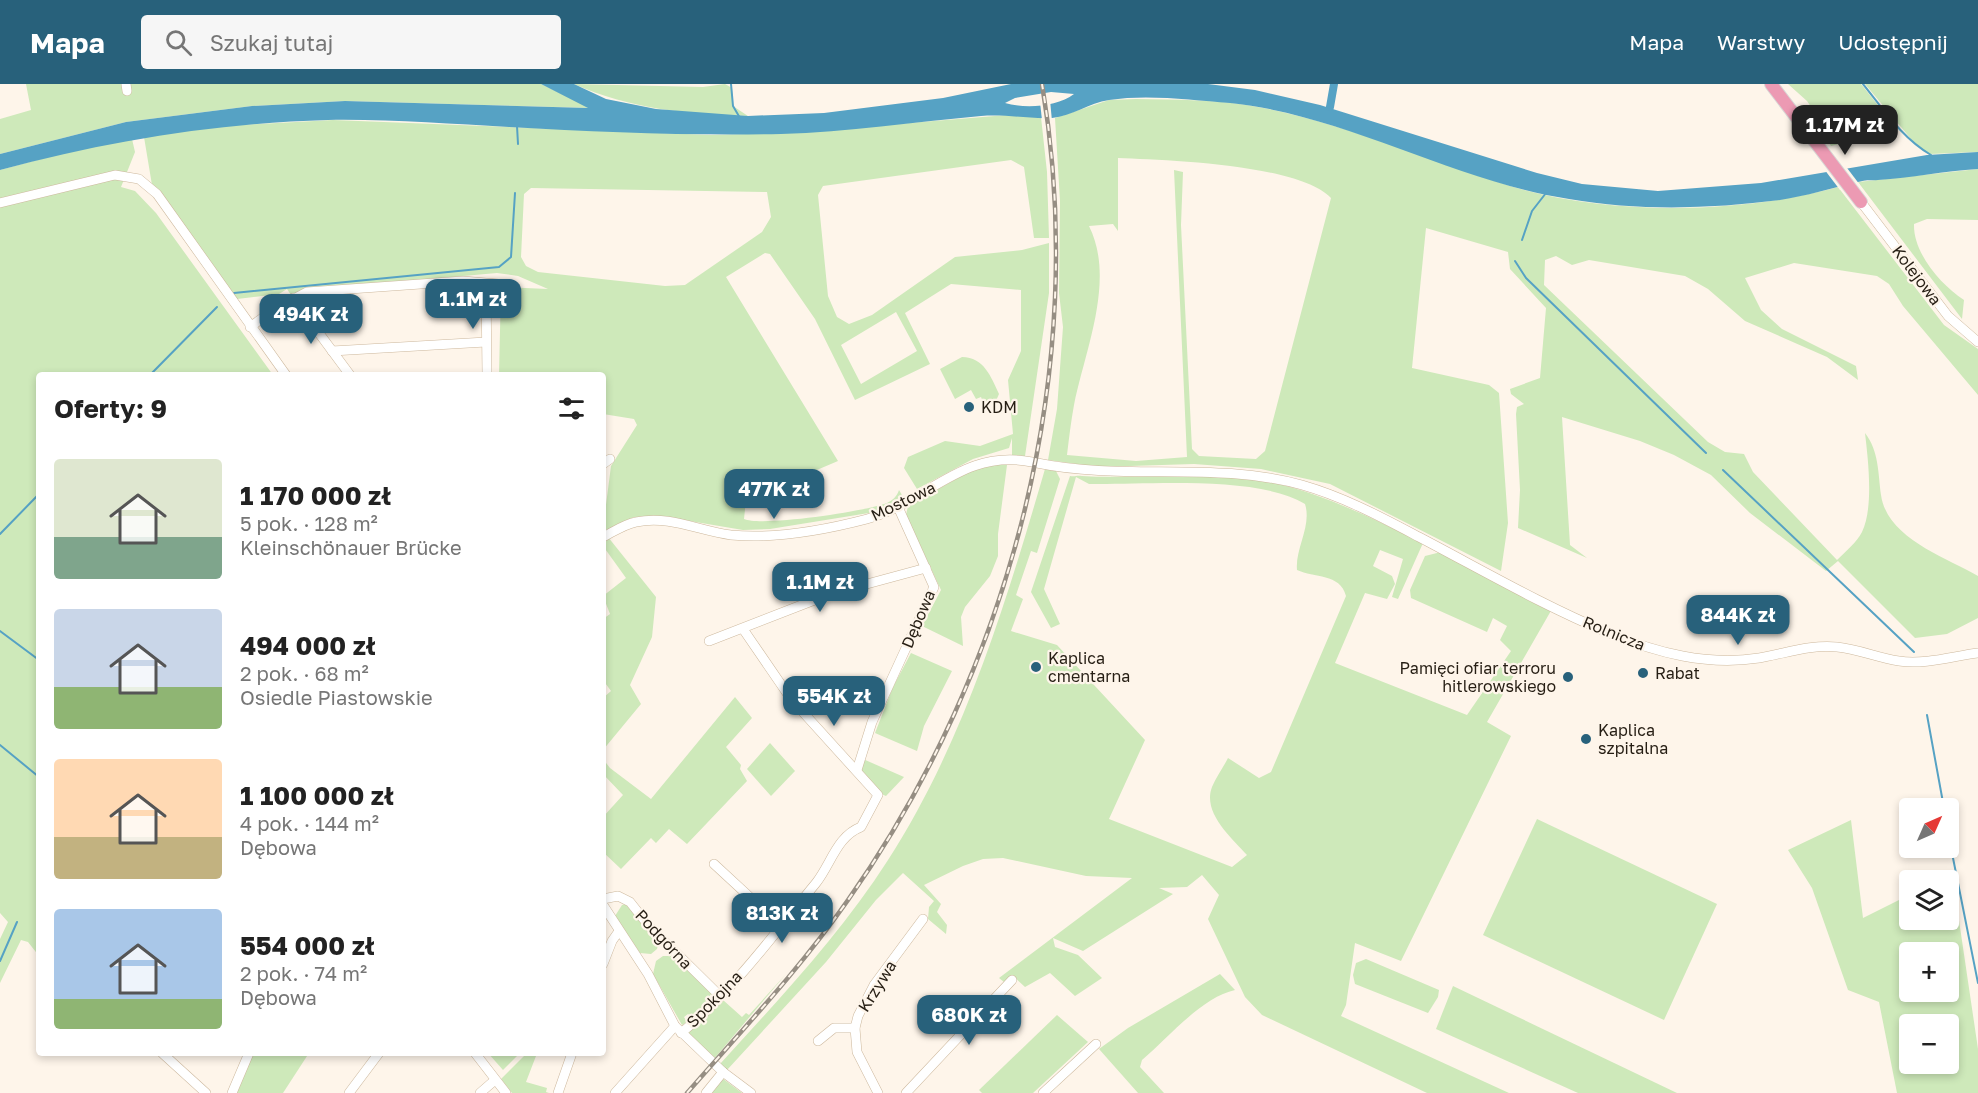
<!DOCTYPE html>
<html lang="pl">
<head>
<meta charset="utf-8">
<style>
	:root { --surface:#fff; --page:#f6f6f6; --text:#222; --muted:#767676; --accent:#28617b }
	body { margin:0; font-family:"Golos Text",sans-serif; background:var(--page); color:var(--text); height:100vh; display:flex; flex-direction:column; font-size:22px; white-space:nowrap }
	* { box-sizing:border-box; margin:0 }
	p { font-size:20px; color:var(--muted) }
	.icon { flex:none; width:33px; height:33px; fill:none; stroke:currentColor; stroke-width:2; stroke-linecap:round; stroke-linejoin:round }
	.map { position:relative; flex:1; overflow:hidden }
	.sheet { position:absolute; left:36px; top:288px; width:570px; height:684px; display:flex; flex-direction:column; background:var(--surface); border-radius:6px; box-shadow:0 3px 9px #0003 }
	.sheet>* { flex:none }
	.needle { width:39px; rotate:45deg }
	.buttons { position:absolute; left:1899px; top:714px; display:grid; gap:12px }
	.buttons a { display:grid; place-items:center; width:60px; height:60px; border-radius:6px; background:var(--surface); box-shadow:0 3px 9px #0003; font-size:30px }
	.price { position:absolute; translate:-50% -51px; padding:0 14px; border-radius:12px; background:var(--accent); color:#fff; font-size:20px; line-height:39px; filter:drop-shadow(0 2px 3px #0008) }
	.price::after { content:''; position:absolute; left:50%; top:36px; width:18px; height:14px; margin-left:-9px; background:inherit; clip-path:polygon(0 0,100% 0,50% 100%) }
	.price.active { background:#222; color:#fff }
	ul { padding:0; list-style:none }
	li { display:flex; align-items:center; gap:18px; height:150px; padding:0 18px }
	li span { display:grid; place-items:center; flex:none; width:168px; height:120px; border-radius:6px; color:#555 }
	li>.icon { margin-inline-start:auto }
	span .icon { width:72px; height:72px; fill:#fffc; stroke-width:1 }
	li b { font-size:26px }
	h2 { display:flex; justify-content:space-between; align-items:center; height:72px; padding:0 18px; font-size:26px }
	header { display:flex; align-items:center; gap:36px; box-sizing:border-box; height:84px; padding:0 30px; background:var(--accent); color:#fff }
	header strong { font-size:28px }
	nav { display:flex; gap:33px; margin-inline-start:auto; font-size:21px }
	.search { width:420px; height:54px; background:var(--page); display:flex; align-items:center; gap:15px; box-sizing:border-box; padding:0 21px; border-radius:6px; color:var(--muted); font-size:22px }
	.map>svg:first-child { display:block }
</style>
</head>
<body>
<header>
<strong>Mapa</strong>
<div class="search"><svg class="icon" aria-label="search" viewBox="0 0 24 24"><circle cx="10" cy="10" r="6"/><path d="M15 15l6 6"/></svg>Szukaj tutaj</div>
<nav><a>Mapa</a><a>Warstwy</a><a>Udostępnij</a></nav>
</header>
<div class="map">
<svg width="1978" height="1009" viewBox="0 0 1978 1009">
	<rect width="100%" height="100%" fill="#fef5ea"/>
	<g fill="#cee9ba" fill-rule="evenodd">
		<polygon points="26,0 541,0 591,24 345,17 252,22 126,38 0,70 0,35 31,26"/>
		<path d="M574,0L703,3L725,0L732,4L733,22L748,32C686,30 630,25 574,0Z"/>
		<polygon points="1788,0 1861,0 1897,45 1831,62 1826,54 1830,51 1807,17"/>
		<polygon points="1865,0 1978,0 1978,68 1930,70 1916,61"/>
		<path d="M1136,15C1176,16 1219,15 1258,23C1344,39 1427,76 1510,102C1609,132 1739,130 1838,103L1944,241L1978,265V311L1903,222L1889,200L1877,192L1794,179L1745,194L1761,226L1782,245L1856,282L1858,296L1827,273L1745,237L1708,205L1685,192L1589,176L1572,181L1556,172L1545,176L1544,201L1708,358L1725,368L1744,370L1753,388L1837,476C1845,468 1857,458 1862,448C1874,423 1868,375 1865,349C1879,367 1878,389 1881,411C1887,454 1945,473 1978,492V534L1947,550L1915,554L1838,477L1826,487L1750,429L1711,391L1674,371L1640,357L1562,333L1570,461L1587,474L1518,444L1520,406L1516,330L1517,323L1524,320L1511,310L1510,305L1540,294L1546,224L1510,185L1508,168L1426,144L1412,284L1489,301L1499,309L1508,439L1501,487L1330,400L1261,385L1194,380L1098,383L1048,376L1057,325L1063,243L1059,209L1060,117L1055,34L1109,16ZM1118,74C1166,76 1298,80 1331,114L1265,367L1256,375L1199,372L1192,365L1181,141L1183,88L1174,86L1187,373L1136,377L1067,371C1069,354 1071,337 1074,321C1085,266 1116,196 1089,142L1113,140L1118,147Z"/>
		<path d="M1007,31L1041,33L1047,88L1049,154H1034L1024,83L1011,76L823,102L818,111L828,212L837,233L849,240L872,231L955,173L1022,166L1049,159V209L1025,372L1012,371V354L1009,364L973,375L917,405L904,384L908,373L945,357L980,362L1013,350L1008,296L1021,267V206L951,200L905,229L930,280L855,316L815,235L770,170L765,169L726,193L838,377L746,416L744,435C762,443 867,427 887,419C893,416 897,412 899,406L902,411L890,422L875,428L770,445L743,446L660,432L634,433L608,446L603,444L611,382L637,341L634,335L603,330V291H499L501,203L548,205L518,192L497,189L303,206L291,211L287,205L279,210L237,215L152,101L144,53L220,42L333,36L711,51L787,49ZM531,104L767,108L771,133L762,148L685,201L665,202L538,188L526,182L521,173L524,110ZM896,228L917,267L861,300L841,261Z"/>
		<polygon points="132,55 135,68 121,103 135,107 156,129 273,291 39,291 39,872 28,858 21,856 0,899 0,855 8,838 0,829 0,86 63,69"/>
		<path d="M1978,85V136L1927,135L1914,140C1913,169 1941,201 1964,216L1962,235L1858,98Z"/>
		<path d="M962,273C984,273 991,293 999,310L995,319L984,320L981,313L976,315L971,306L955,315L940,285Z"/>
		<polygon points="999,378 1007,381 998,450 998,472 990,492 965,523 961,533 963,562 922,542 941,506 906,431 908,422 976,384"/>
		<path d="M1045,385L1056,387L1060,395L1037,469L1031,467L1016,511L1023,515L1011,547L1057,561L1145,656L1109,735L1232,783L1247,771C1232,754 1202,729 1212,703C1216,693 1223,684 1228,674L1259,694L1271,688L1346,512C1340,489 1314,494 1297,486C1295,464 1312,442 1305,420C1258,391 1146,401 1089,400L1076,393L1044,505L1060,540L1051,544L1031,508L1070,392C1076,393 1076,391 1082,392C1128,395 1174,389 1220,391C1297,396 1355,426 1423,459L1398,515L1392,513L1403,475L1380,466L1373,482L1392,492L1395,500L1387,515L1365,509L1335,579L1467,631L1511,567L1500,556L1507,542L1493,534L1487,548L1411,514L1410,506L1425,472L1441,468L1552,525L1487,638L1511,652L1401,877L1355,859L1346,921L1341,932L1509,1009H1427L1262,931L1245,913L1208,835L1219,811L1202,791L1187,803L1159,804L1173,810L1083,867L1053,854L1055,863L1078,871L1102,894L1075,912L1050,889L1025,903L1013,892L1004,898L999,894L1132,794L1086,792L1003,774L983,775L963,782L924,801L941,820L937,828L947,841L946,850L928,835L929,823L934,817L903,789L876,816L826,878L727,986L720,980C779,915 840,851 888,776C964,658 1006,519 1045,385Z"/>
		<polygon points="608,453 656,513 652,553 630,601 641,620 603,666 603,614 611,607 603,596 603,535 610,530 603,512 626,494 603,462 603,457"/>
		<polygon points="911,569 952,587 924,642 917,667 875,649 893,603"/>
		<polygon points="735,613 752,634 726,663 741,681 740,685 747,697 687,760 669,745 656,759 651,754 621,785 603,768 603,733 623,711 603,690 603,675 610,684 651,715"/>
		<polygon points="770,659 795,687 771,712 747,685"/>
		<polygon points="863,675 904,693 886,712 879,709 859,686"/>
		<polygon points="1537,735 1717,820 1664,936 1483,851"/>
		<path d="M1851,736L1863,834L1909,811L1910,836H1948V796H1938L1952,789L1978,965V1009H1897L1879,918L1848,906L1812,804L1788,766ZM1910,868H1948V908H1910ZM1910,940H1948V980H1910Z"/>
		<polygon points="626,820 659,856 657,865 651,870 640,869 615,832 622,821"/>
		<polygon points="663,872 673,872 712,909 708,914 712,918 693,935 688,930 684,933 687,938 682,941 653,890 656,877"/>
		<polygon points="1366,875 1439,906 1438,913 1428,929 1355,900 1353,891 1356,879"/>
		<polygon points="786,890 714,975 689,952 689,948 723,916 742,933 746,929 749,931"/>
		<path d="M1220,890L1235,906C1202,913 1168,954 1142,976L1140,983L1164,1009H1138L1099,965L1128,944Z"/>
		<polygon points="1453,902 1677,1009 1578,1009 1436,945"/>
		<polygon points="1057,931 1088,958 1033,1009 982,1009 979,1006"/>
		<polygon points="253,969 309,969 283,1009 235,1009"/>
		<polygon points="488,969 520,969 503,986"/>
		<polygon points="527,969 535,969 536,972 526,998 547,1004 546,1008 549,1009 512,1009 501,995"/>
		<polygon points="722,994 742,1009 710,1009"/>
	</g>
	<path fill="#56a2c4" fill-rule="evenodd" d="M541,0H574L606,15L656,25L748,32L824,29L943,14L1011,0H1208L1255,6L1320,21L1537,89L1582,100L1658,107L1761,99L1927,71L1978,68V85C1944,87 1911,94 1878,96C1864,97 1872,95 1858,98C1832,104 1806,112 1780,116C1709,125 1639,127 1569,115C1453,97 1347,31 1230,19C1192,16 1147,10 1109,16C1089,19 1072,32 1052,34C1028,35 1005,30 981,32C914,38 848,48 781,50C690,52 599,48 509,43C449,40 388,35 328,36C216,39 108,57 0,86V70L126,38L252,22L345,17L588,24ZM1051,8L1074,10C1057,23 1025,25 1005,19L1015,14Z"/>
	<g fill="#fef5ea">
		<polygon points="1050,16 1052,37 1042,36 1040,18"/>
		<polygon points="1844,80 1860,101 1840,106 1824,85"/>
	</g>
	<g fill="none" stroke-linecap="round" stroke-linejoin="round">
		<g stroke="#56a2c4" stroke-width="2">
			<polyline points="731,0 733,22 740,34"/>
			<path d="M1863,0C1884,26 1902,54 1931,71"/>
			<polyline points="517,42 518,60"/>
			<polyline points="1522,156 1532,127 1546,109"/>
			<polyline points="1515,177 1526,194 1706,369"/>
			<polyline points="234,209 499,183 511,173 515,109"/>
			<polyline points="150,291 217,223"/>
			<polyline points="1723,386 1914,568"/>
			<polyline points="0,450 39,410"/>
			<polyline points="0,547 39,576"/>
			<polyline points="1927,631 1944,724"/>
			<polyline points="0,661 39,693"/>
			<polyline points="1948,749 1978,899"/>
			<polyline points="0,877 17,838"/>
		</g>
		<polyline stroke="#56a2c4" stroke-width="8" points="1330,23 1334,0"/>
		<defs>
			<g id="minor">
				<polyline points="126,0 127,7"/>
				<polyline points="1861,118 1948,232 1978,258"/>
				<polyline points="0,119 115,91 139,95 157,110 286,291"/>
				<polyline points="486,201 487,291"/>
				<polyline points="293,214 350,291"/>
				<polyline points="250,243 275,225 307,208 463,197 498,200"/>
				<polyline points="332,267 486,258"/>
				<path d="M1037,379C1125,397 1215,377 1302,401C1344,413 1381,433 1419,453C1482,486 1544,522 1609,549C1657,569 1707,582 1759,574C1784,570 1811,560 1837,563C1858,565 1878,574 1899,577C1924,581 1954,572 1978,569"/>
				<polyline points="603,380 610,375"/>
				<path d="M603,453C613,448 625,440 636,438C670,431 699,447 731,451C774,455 825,446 867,435C928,418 962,364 1032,378"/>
				<polyline points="709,557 830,510 926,484"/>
				<polyline points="857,686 872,638 934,503 898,423"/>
				<polyline points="714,780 780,841"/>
				<polyline points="603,815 618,812 630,818 649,842 720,912"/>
				<polyline points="603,821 648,890 675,942 723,988 751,1009"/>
				<polyline points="603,880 612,857 619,847"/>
				<path d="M681,949C733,907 774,850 816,799C831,780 837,752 861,743L878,711L791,615L743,545"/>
				<polyline points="818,957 834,944 855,944"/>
				<polyline points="162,969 206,1009"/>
				<polyline points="475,969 506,1009"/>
				<polyline points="232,1009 249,969"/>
				<polyline points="349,1009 379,969"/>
				<polyline points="480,1009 495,996"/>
				<polyline points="558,1009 572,969"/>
				<polyline points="615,1009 675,942"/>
				<polyline points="706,1009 723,988"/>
				<polyline points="878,1009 857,968 855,944 858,932 874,901 923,835"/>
				<polyline points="906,1009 1012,896"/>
				<polyline points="1043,1009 1096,960"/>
			</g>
			<polyline id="major" points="1771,0 1861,118"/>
		</defs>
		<use href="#minor" stroke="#cdb89d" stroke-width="10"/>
		<use href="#major" stroke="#d8d6d5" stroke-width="14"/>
		<use href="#minor" stroke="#fff" stroke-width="9"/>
		<use href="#major" stroke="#ec9ab3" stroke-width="12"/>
		<defs>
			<path id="rail" d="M687,1009C742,946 800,885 848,816C1012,583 1090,283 1042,0"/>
		</defs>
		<use href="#rail" stroke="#968e83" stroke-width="4.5"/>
		<use href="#rail" stroke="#fef5ea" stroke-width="2" stroke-dasharray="7" stroke-linecap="butt"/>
	</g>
	<g fill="#28617b" stroke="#fef5ea" stroke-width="2">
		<circle cx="969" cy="323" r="6"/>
		<circle cx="1036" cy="583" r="6"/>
		<circle cx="1643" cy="589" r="6"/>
		<circle cx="1568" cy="593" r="6"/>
		<circle cx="1586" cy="655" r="6"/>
	</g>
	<g text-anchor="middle" stroke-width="4.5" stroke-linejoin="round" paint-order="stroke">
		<g font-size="16" fill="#261e14" stroke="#fef5ea">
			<text transform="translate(1917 191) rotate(53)" y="6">Kolejowa</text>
			<text transform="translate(903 417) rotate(-26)" y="6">Mostowa</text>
			<text transform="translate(918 535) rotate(-67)" y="6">Dębowa</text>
			<text transform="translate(1614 549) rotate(22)" y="6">Rolnicza</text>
			<text transform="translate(664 855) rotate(47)" y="6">Podgórna</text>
			<text transform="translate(877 902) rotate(-58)" y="6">Krzywa</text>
			<text transform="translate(714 915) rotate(-46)" y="6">Spokojna</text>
		</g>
		<g font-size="16" fill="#261e14" stroke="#fef5ea" text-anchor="start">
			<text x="981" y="329">KDM</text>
			<text x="1048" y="580">Kaplica<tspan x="1048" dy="18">cmentarna</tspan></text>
			<text x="1556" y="590" text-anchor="end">Pamięci ofiar terroru<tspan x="1556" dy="18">hitlerowskiego</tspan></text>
			<text x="1655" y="595">Rabat</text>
			<text x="1598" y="652">Kaplica<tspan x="1598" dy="18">szpitalna</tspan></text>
		</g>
	</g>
</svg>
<div class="buttons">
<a><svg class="needle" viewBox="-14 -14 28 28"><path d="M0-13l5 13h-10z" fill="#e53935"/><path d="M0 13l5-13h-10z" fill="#767676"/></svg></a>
<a><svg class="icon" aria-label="layers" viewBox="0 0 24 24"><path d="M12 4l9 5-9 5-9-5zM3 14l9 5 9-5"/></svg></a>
<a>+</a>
<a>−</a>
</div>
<b class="price active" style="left:1845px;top:72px">1.17M zł</b>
<b class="price" style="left:473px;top:246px">1.1M zł</b>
<b class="price" style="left:311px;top:261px">494K zł</b>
<b class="price" style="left:774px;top:436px">477K zł</b>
<b class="price" style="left:820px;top:529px">1.1M zł</b>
<b class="price" style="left:1738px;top:562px">844K zł</b>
<b class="price" style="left:834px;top:643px">554K zł</b>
<b class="price" style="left:782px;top:860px">813K zł</b>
<b class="price" style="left:969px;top:962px">680K zł</b>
<section class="sheet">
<h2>Oferty: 9<svg class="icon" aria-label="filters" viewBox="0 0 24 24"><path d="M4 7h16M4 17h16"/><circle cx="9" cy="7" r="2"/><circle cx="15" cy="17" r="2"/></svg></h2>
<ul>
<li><span style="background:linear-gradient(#dfe7d0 65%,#7fa58c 0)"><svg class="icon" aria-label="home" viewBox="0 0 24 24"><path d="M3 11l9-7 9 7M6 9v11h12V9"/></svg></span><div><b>1 170 000 zł</b><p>5 pok. · 128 m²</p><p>Kleinschönauer Brücke</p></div></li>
<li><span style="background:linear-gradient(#c9d6e8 65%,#8fb573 0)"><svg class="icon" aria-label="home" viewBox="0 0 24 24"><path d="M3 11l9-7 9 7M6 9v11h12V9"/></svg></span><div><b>494 000 zł</b><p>2 pok. · 68 m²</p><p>Osiedle Piastowskie</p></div></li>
<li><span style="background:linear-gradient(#ffd9b3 65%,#c2b280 0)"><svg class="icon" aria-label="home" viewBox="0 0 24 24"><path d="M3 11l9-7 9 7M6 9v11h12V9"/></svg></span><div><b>1 100 000 zł</b><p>4 pok. · 144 m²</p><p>Dębowa</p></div></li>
<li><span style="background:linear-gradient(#a9c7e8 75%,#8fb573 0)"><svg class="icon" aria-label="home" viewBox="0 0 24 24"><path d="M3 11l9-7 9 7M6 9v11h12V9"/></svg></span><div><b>554 000 zł</b><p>2 pok. · 74 m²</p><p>Dębowa</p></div></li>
</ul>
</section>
</div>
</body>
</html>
